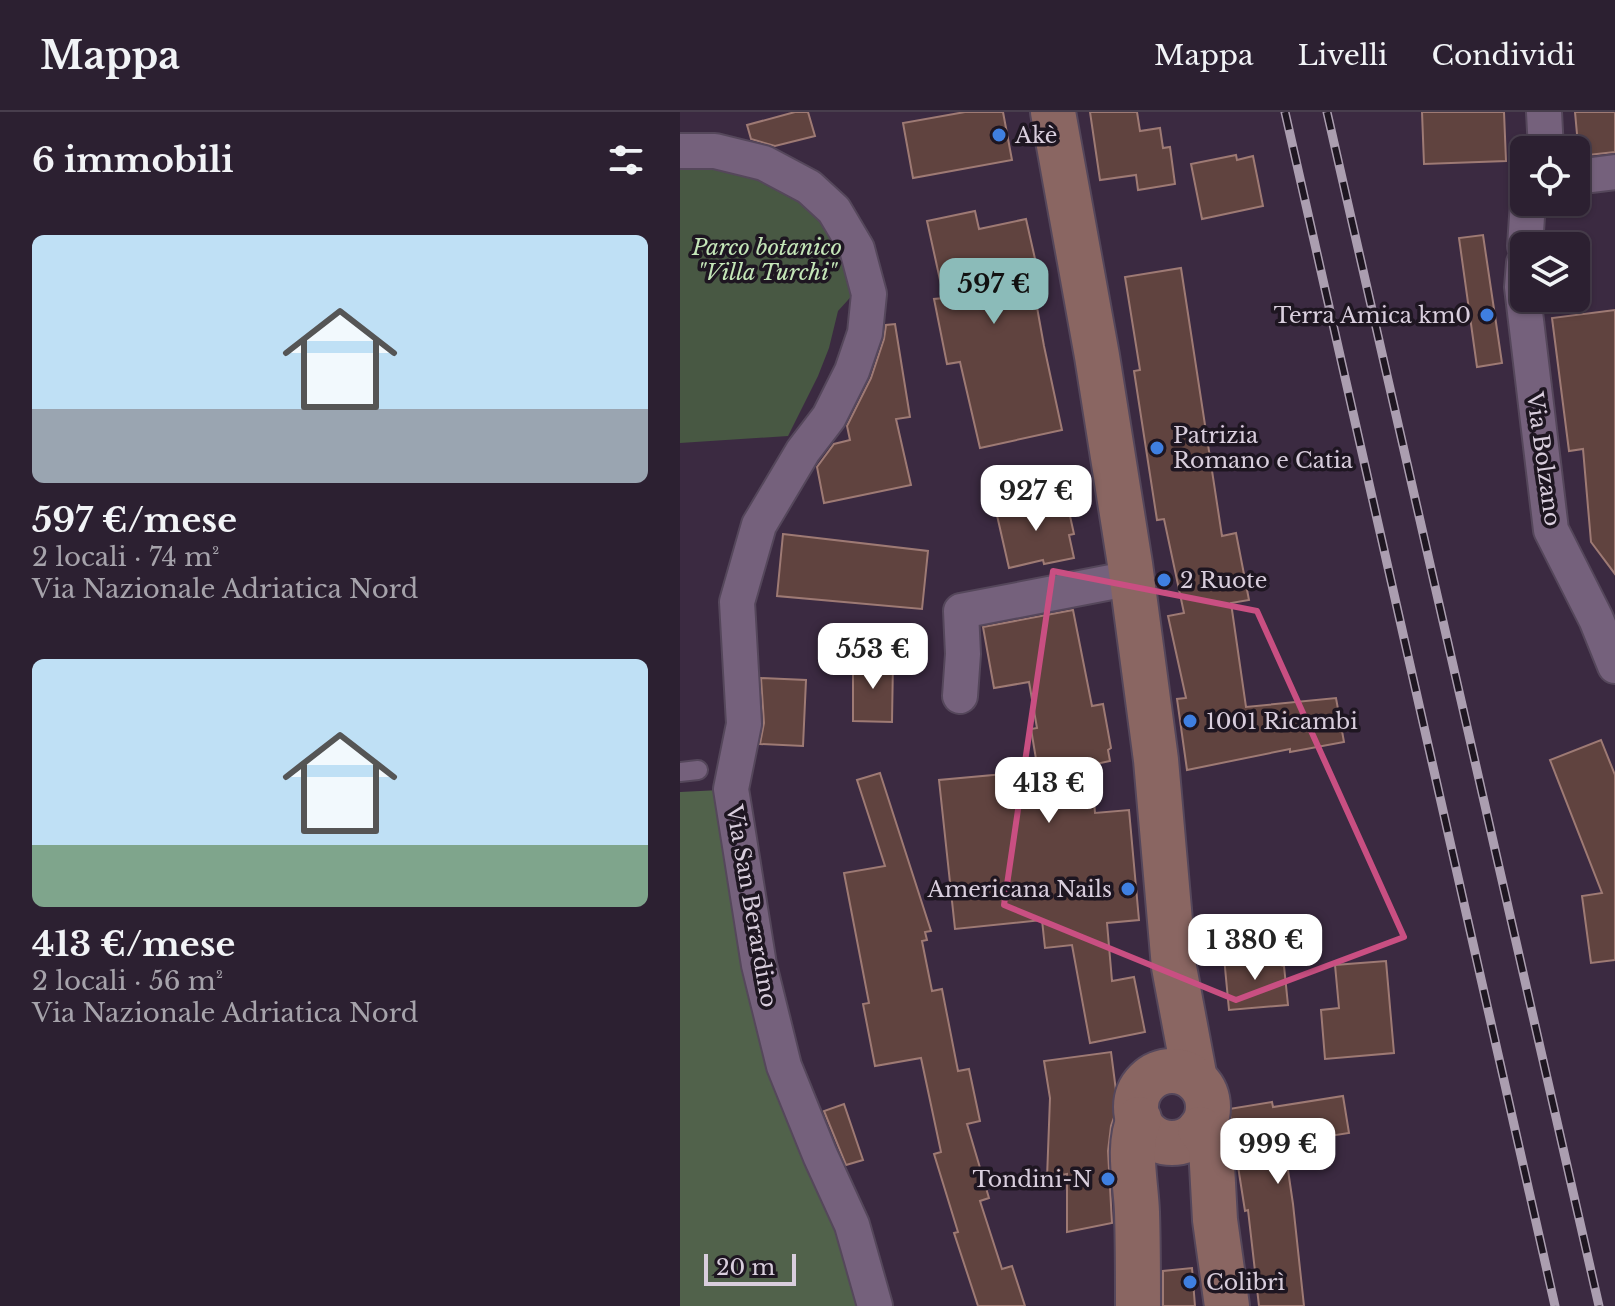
<!DOCTYPE html>
<html lang="it">
<head>
<meta charset="utf-8">
<style>
	:root { --surface:#2c2031; --page:#342839; --text:#f1f3f6; --muted:#a6a3ab; --line:#483e4d; --accent:#8bbbb9 }
	body { margin:0; font-family:"Libre Baskerville",serif; background:var(--page); color:var(--text); height:100vh; display:flex; flex-direction:column; font-size:30px; white-space:nowrap }
	* { box-sizing:border-box; margin:0 }
	p { font-size:26px; color:var(--muted) }
	.icon { flex:none; width:44px; height:44px; fill:none; stroke:currentColor; stroke-width:2; stroke-linecap:round; stroke-linejoin:round }
	.map { position:relative; flex:1; overflow:hidden }
	.panel { display:flex; flex-direction:column; background:var(--surface); width:680px }
	.panel>* { flex:none }
	.tools { position:absolute; left:830px; top:24px; display:grid; gap:16px }
	.tools a { display:grid; place-items:center; width:80px; height:80px; border-radius:12px; background:var(--surface); box-shadow:0 2px 6px #0004,0 0 0 2px var(--line); font-size:40px }
	.scale { position:absolute; left:24px; bottom:20px; width:92px; box-sizing:border-box; padding-left:8px; border:4px solid #d9cedd; border-top:0; font-size:22px; line-height:28px; white-space:nowrap; color:#d9cedd; -webkit-text-stroke:6px #1e1621; paint-order:stroke }
	.price { position:absolute; translate:-50% -68px; padding:0 18px; border-radius:16px; background:#fff; color:#222; font-size:26px; line-height:52px; filter:drop-shadow(0 2px 4px #0008) }
	.price::after { content:''; position:absolute; left:50%; top:48px; width:24px; height:18px; margin-left:-12px; background:inherit; clip-path:polygon(0 0,100% 0,50% 100%) }
	.price.on { background:var(--accent); color:#111 }
	ul { padding:0; list-style:none }
	li { display:grid; align-content:center; gap:16px; height:424px; padding:0 32px }
	li span { display:grid; place-items:center; height:248px; border-radius:12px; color:#555 }
	li>.icon { margin-inline-start:auto }
	span .icon { width:144px; height:144px; fill:#fffc; stroke-width:1 }
	li b { font-size:34px }
	h2 { display:flex; justify-content:space-between; align-items:center; height:96px; padding:0 32px; font-size:34px }
	header { display:flex; align-items:center; gap:48px; box-sizing:border-box; height:112px; padding:0 40px; background:var(--surface); border-bottom:2px solid var(--line) }
	header strong { font-size:38px }
	nav { display:flex; gap:44px; margin-inline-start:auto; font-size:28px }
	main { display:flex; flex:1; min-height:0 }
	.map>svg:first-child { display:block }
</style>
</head>
<body>
<header>
<strong>Mappa</strong>
<nav><a>Mappa</a><a>Livelli</a><a>Condividi</a></nav>
</header>
<main>
<section class="panel">
<h2>6 immobili<svg class="icon" aria-label="filters" viewBox="0 0 24 24"><path d="M4 7h16M4 17h16"/><circle cx="9" cy="7" r="2"/><circle cx="15" cy="17" r="2"/></svg></h2>
<ul>
<li><span style="background:linear-gradient(#bfe0f5 70%,#9aa5b1 0)"><svg class="icon" aria-label="home" viewBox="0 0 24 24"><path d="M3 11l9-7 9 7M6 9v11h12V9"/></svg></span><div><b>597 €/mese</b><p>2 locali · 74 m²</p><p>Via Nazionale Adriatica Nord</p></div></li>
<li><span style="background:linear-gradient(#bfe0f5 75%,#7fa58c 0)"><svg class="icon" aria-label="home" viewBox="0 0 24 24"><path d="M3 11l9-7 9 7M6 9v11h12V9"/></svg></span><div><b>413 €/mese</b><p>2 locali · 56 m²</p><p>Via Nazionale Adriatica Nord</p></div></li>
</ul>
</section>
<div class="map">
<svg width="935" height="1194" viewBox="0 0 935 1194">
	<rect width="100%" height="100%" fill="#3b2a41"/>
	<polygon fill="#485843" points="0,32 124,63 186,168 158,199 149,236 138,264 108,324 0,331"/>
	<polygon fill="#51624b" points="40,678 153,1099 183,1194 0,1194 0,680"/>
	<g fill="#60433f" stroke="#9e7a74" stroke-width="2">
		<polygon points="115,0 128,0 135,24 95,34 71,27 67,13"/>
		<polygon points="285,0 323,0 332,48 233,66 223,11"/>
		<polygon points="410,0 457,0 460,19 480,16 483,36 490,35 495,72 458,78 456,63 420,68"/>
		<polygon points="742,0 824,0 826,49 744,52"/>
		<polygon points="895,0 935,0 935,40 899,44"/>
		<polygon points="556,43 557,48 573,44 583,94 522,107 511,52"/>
		<polygon points="295,99 299,117 346,107 358,160 351,162 364,234 382,318 300,336 280,250 267,252 254,187 264,186 247,109"/>
		<polygon points="803,123 822,251 797,255 779,126"/>
		<polygon points="501,156 542,424 556,421 569,488 551,491 566,595 656,586 664,630 610,640 610,637 507,658 497,587 506,586 488,504 504,501 484,407 477,408 454,259 460,258 445,165"/>
		<polygon points="935,198 935,462 911,430 903,337 889,339 872,206"/>
		<polygon points="215,212 230,305 216,307 231,373 144,391 137,355 154,332 170,328 167,314 191,266 204,227 206,213"/>
		<polygon points="376,385 379,397 388,395 394,422 389,423 394,446 364,452 363,448 329,456 316,399"/>
		<polygon points="103,422 248,439 242,497 97,484"/>
		<polygon points="393,498 412,594 423,592 431,636 428,638 430,649 411,653 415,701 449,698 459,808 427,811 432,869 454,865 465,920 410,931 392,833 365,836 362,808 275,817 259,668 358,659 351,617 357,616 349,570 314,576 303,515"/>
		<polygon points="173,548 213,549 212,610 173,609"/>
		<polygon points="81,566 126,568 123,634 80,632 84,611"/>
		<polygon points="921,628 935,663 935,848 911,851 902,784 922,781 870,648"/>
		<polygon points="200,661 251,819 245,820 247,828 242,829 252,879 262,877 278,959 289,957 300,1009 287,1012 309,1086 300,1089 322,1157 332,1154 345,1194 298,1194 274,1121 278,1120 254,1042 261,1040 241,946 195,954 183,892 189,891 164,761 205,754 177,668"/>
		<polygon points="599,841 600,853 604,854 608,893 549,898 544,845"/>
		<polygon points="706,849 714,941 645,947 641,898 659,896 655,853"/>
		<polygon points="431,940 438,994 431,1014 428,1039 432,1111 387,1120 387,1062 367,1066 370,986 364,949"/>
		<polygon points="663,984 669,1021 604,1031 613,1092 624,1194 579,1194 568,1098 565,1099 549,997 592,990 593,995"/>
		<polygon points="164,992 183,1048 166,1053 144,999"/>
		<polygon points="512,1156 515,1194 483,1194 483,1159"/>
	</g>
	<g fill="none" stroke-linecap="round" stroke-linejoin="round">
		<defs>
			<polyline id="service" points="0,660 18,658"/>
			<g id="minor">
				<polyline points="864,0 866,38"/>
				<polyline points="0,39 35,39 84,51 129,75 154,98 177,137 189,182 185,221 172,259 149,305 123,339 79,413 57,490 64,612 51,677 79,853 104,954 140,1043 172,1113 195,1194"/>
				<polyline points="896,65 935,60"/>
				<polyline points="845,134 848,90"/>
				<polyline points="844,151 842,175 871,418 916,507 935,554"/>
				<polyline points="280,584 283,542 281,499 452,466"/>
			</g>
			<g id="secondary">
				<polyline points="373,0 417,244 450,452 476,648 494,855 515,967"/>
				<circle cx="492" cy="995" r="36"/>
				<polyline points="520,1017 527,1025 531,1035 535,1108 547,1194"/>
				<path d="M458,1194C458,1163 458,1131 457,1100C456,1070 447,1035 459,1007"/>
			</g>
		</defs>
		<use href="#service" stroke="#55475b" stroke-width="22"/>
		<use href="#minor" stroke="#55475b" stroke-width="38"/>
		<use href="#secondary" stroke="#55475b" stroke-width="48"/>
		<use href="#service" stroke="#75617c" stroke-width="18"/>
		<use href="#minor" stroke="#75617c" stroke-width="34"/>
		<use href="#secondary" stroke="#8a6662" stroke-width="44"/>
		<defs>
			<g id="rail">
				<polyline points="605,0 875,1194"/>
				<polyline points="647,0 919,1194"/>
			</g>
		</defs>
		<use href="#rail" stroke="#ab9eb0" stroke-width="9"/>
		<use href="#rail" stroke="#1e1621" stroke-width="6" stroke-dasharray="18" stroke-linecap="butt"/>
	</g>
	<path fill="none" stroke="#c94f82" stroke-width="6" stroke-linejoin="round" d="M373,459L577,499L724,825L556,888L324,793Z"/>
	<g fill="#3f7fe0" stroke="#1e1621" stroke-width="3">
		<circle cx="319" cy="23" r="8"/>
		<circle cx="807" cy="203" r="8"/>
		<circle cx="477" cy="336" r="8"/>
		<circle cx="484" cy="468" r="8"/>
		<circle cx="510" cy="609" r="8"/>
		<circle cx="448" cy="777" r="8"/>
		<circle cx="428" cy="1067" r="8"/>
		<circle cx="510" cy="1170" r="8"/>
	</g>
	<g text-anchor="middle" stroke-width="7" stroke-linejoin="round" paint-order="stroke">
		<g font-size="22" fill="#d9cedd" stroke="#1e1621" text-anchor="start">
			<text x="335" y="31">Akè</text>
			<text x="791" y="211" text-anchor="end">Terra Amica km0</text>
			<text x="493" y="331">Patrizia<tspan x="493" dy="25">Romano e Catia</tspan></text>
			<text x="500" y="476">2 Ruote</text>
			<text x="526" y="617">1001 Ricambi</text>
			<text x="432" y="785" text-anchor="end">Americana Nails</text>
			<text x="412" y="1075" text-anchor="end">Tondini-N</text>
			<text x="526" y="1178">Colibrì</text>
		</g>
		<g font-size="22" font-style="italic" fill="#c4e6b8" stroke="#1e1621">
			<text x="87" y="143">Parco botanico<tspan x="87" dy="25">"Villa Turchi"</tspan></text>
		</g>
		<g font-size="22" fill="#d9cedd" stroke="#1e1621">
			<text transform="translate(864 347) rotate(82)" y="8">Via Bolzano</text>
			<text transform="translate(72 794) rotate(80)" y="8">Via San Berardino</text>
		</g>
	</g>
</svg>
<div class="tools">
<a><svg class="icon" aria-label="locate" viewBox="0 0 24 24"><circle cx="12" cy="12" r="6"/><path d="M12 2v4M12 18v4M2 12h4M18 12h4"/></svg></a>
<a><svg class="icon" aria-label="layers" viewBox="0 0 24 24"><path d="M12 4l9 5-9 5-9-5zM3 14l9 5 9-5"/></svg></a>
</div>
<div class="scale">20 m</div>
<b class="price on" style="left:314px;top:214px">597 €</b>
<b class="price" style="left:356px;top:421px">927 €</b>
<b class="price" style="left:193px;top:579px">553 €</b>
<b class="price" style="left:369px;top:713px">413 €</b>
<b class="price" style="left:575px;top:870px">1 380 €</b>
<b class="price" style="left:598px;top:1074px">999 €</b>
</div>
</main>
</body>
</html>
